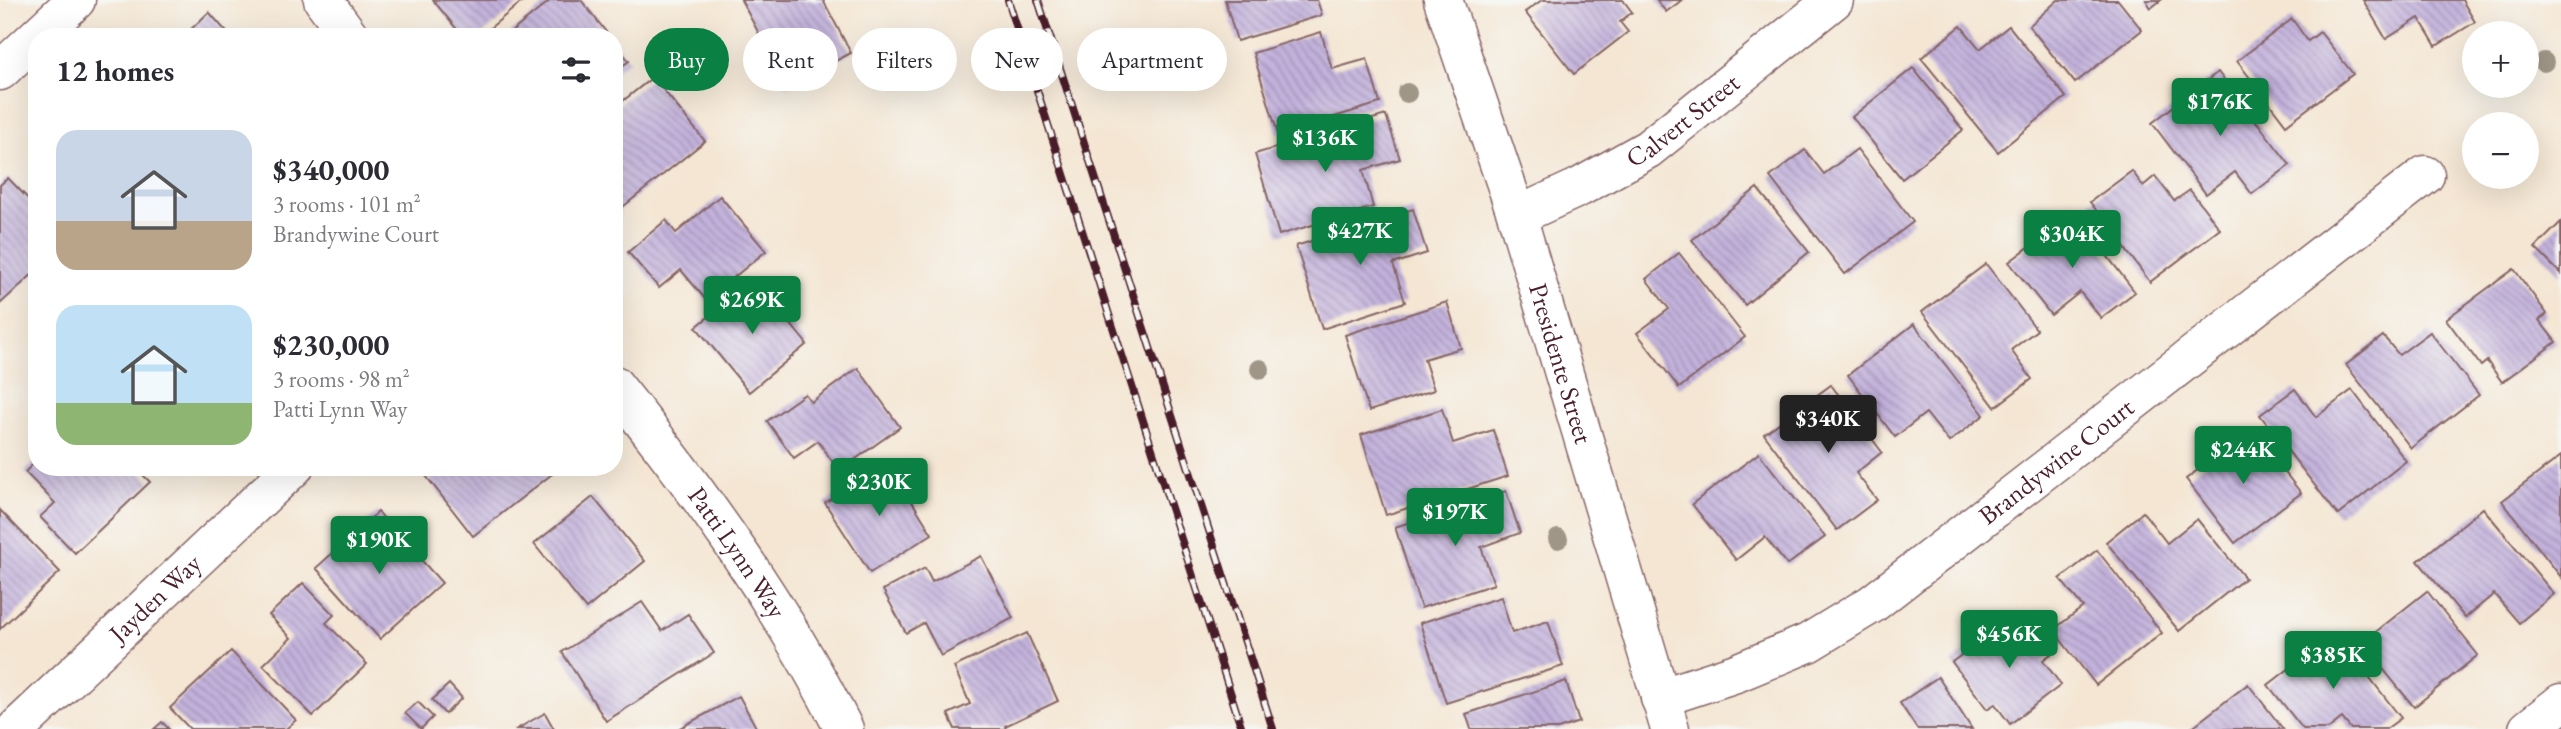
<!DOCTYPE html>
<html lang="en">
<head>
<meta charset="utf-8">
<style>
	:root { --surface:#fff; --page:#f7f7f7; --text:#2b2b33; --muted:#7c7c81; --accent:#0b8043 }
	body { margin:0; font-family:"EB Garamond",serif; background:var(--page); color:var(--text); height:100vh; display:flex; flex-direction:column; font-size:26px; white-space:nowrap }
	* { box-sizing:border-box; margin:0 }
	p { font-size:23px; color:var(--muted) }
	.icon { flex:none; width:38px; height:38px; fill:none; stroke:currentColor; stroke-width:2; stroke-linecap:round; stroke-linejoin:round }
	.map { position:relative; flex:1; overflow:hidden }
	.details { position:absolute; left:28px; top:28px; width:595px; height:448px; display:flex; flex-direction:column; background:var(--surface); border-radius:28px; box-shadow:0 7px 28px #0002 }
	.details>* { flex:none }
	.top-card { position:absolute; left:644px; top:28px; width:665px; height:63px; display:flex; gap:14px }
	.controls { position:absolute; left:2462px; top:21px; display:grid; gap:14px }
	.controls a { display:grid; place-items:center; width:77px; height:77px; border-radius:50%; background:var(--surface); box-shadow:0 7px 28px #0002; font-size:35px }
	.price { position:absolute; translate:-50% -60px; padding:0 16px; border-radius:7px; background:var(--accent); color:#fff; font-size:23px; line-height:46px; filter:drop-shadow(0 2px 4px #0008) }
	.price::after { content:''; position:absolute; left:50%; top:42px; width:21px; height:16px; margin-left:-10px; background:inherit; clip-path:polygon(0 0,100% 0,50% 100%) }
	.price.current { background:#222; color:#fff }
	ul { padding:0; list-style:none }
	li { display:flex; align-items:center; gap:21px; height:175px; padding:0 28px }
	li span { display:grid; place-items:center; flex:none; width:196px; height:140px; border-radius:21px; color:#555 }
	li>.icon { margin-inline-start:auto }
	span .icon { width:84px; height:84px; fill:#fffc; stroke-width:1 }
	li b { font-size:30px }
	h2 { display:flex; justify-content:space-between; align-items:center; height:84px; padding:0 28px; font-size:30px }
	.tag { padding:0 24px; border-radius:32px; background:var(--surface); box-shadow:0 7px 28px #0002; font-size:24px; line-height:63px }
	.tag.current { background:var(--accent); color:#fff }
	.map>svg:first-child { display:block }
</style>
</head>
<body>
<div class="map">
<svg width="2561" height="729" viewBox="0 0 2561 729">
	<defs>
		<pattern id="building-back-hatch" width="6" height="6" patternUnits="userSpaceOnUse" patternTransform="scale(1.75)"><rect width="6" height="6" fill="#c3b2dc"/><path d="M-1 5l2 2M0 0l6 6M5-1l2 2" fill="none" stroke="#a090b3"/></pattern>
	</defs>
	<rect width="100%" height="100%" fill="#f6f6f2"/>
	<filter id="ink" filterUnits="userSpaceOnUse"><feTurbulence type="fractalNoise" baseFrequency=".0143" numOctaves="2"/><feDisplacementMap in="SourceGraphic" scale="14" xChannelSelector="R" yChannelSelector="G"/><feConvolveMatrix kernelMatrix="1 2 1 2 8 2 1 2 1" color-interpolation-filters="sRGB"/></filter>
	<filter id="wash" filterUnits="userSpaceOnUse"><feTurbulence type="fractalNoise" baseFrequency=".00686" numOctaves="4" result="noise"/><feDisplacementMap in="SourceGraphic" scale="28" xChannelSelector="R" yChannelSelector="G"/><feGaussianBlur stdDeviation="1.57" result="paint"/><feColorMatrix in="noise" values="0 0 0 0 0 0 0 0 0 0 0 0 0 0 0 0 0 1.4 0 .05"/><feComposite in="paint" operator="in"/></filter>
	<g filter="url(#wash)">
		<rect width="100%" height="100%" fill="#f4e6d3"/>
		<g id="blocks">
			<g fill="url(#building-back-hatch)">
				<polygon points="433,0 524,0 479,37 463,37"/>
				<polygon points="551,0 581,0 610,37 505,37"/>
				<polygon points="741,0 823,0 851,53 787,86"/>
				<polygon points="1225,0 1317,0 1322,15 1237,41"/>
				<polygon points="1542,0 1623,0 1632,12 1620,22 1628,32 1574,74 1525,12"/>
				<polygon points="1656,0 1682,0 1666,12"/>
				<polygon points="2058,0 2118,0 2142,30 2075,83 2029,26"/>
				<polygon points="2146,0 2161,0 2151,8"/>
				<polygon points="2363,0 2462,0 2475,22 2436,46 2419,18 2386,39"/>
				<polygon points="209,12 231,37 183,37"/>
				<polygon points="2292,19 2308,41 2320,32 2353,74 2286,125 2237,61"/>
				<polygon points="1961,26 1980,49 2009,26 2066,97 1998,152 1921,58"/>
				<polygon points="1321,32 1332,69 1367,59 1380,103 1278,134 1253,53"/>
				<polygon points="614,42 629,61 614,72"/>
				<polygon points="1913,68 1963,130 1902,179 1852,117"/>
				<polygon points="2218,72 2290,165 2252,194 2235,172 2206,194 2152,123"/>
				<polygon points="653,77 705,141 614,214 614,108"/>
				<polygon points="1386,115 1400,159 1363,170 1373,207 1279,235 1255,154"/>
				<polygon points="1857,149 1913,222 1845,274 1770,177 1805,150 1824,174"/>
				<polygon points="2132,171 2143,186 2155,176 2174,201 2190,190 2220,229 2150,282 2090,202"/>
				<polygon points="8,178 37,208 37,270 0,304 0,185"/>
				<polygon points="1757,188 1809,252 1745,305 1692,240"/>
				<polygon points="720,196 766,251 706,300 681,270 659,288 628,252 666,220 676,233"/>
				<polygon points="1413,209 1427,253 1393,264 1405,302 1322,329 1296,246"/>
				<polygon points="2074,213 2135,292 2101,318 2080,292 2051,315 2009,262"/>
				<polygon points="2561,222 2561,274 2535,248"/>
				<polygon points="1679,253 1745,337 1679,388 1637,333 1669,309 1646,279"/>
				<polygon points="1986,264 2037,330 2011,350 2032,379 1995,407 1922,312"/>
				<polygon points="2514,269 2547,314 2539,320 2556,342 2502,382 2487,361 2481,366 2446,319"/>
				<polygon points="755,280 807,344 749,392 696,327"/>
				<polygon points="1447,302 1461,348 1424,359 1434,390 1369,411 1345,335"/>
				<polygon points="1914,324 1984,415 1949,442 1926,413 1895,437 1848,375"/>
				<polygon points="2430,332 2479,395 2411,448 2346,365 2383,336 2399,355"/>
				<polygon points="858,368 900,427 839,471 818,441 794,458 767,421 805,394 811,402"/>
				<polygon points="1831,385 1882,452 1856,473 1877,500 1837,530 1764,434"/>
				<polygon points="2295,389 2316,417 2352,390 2406,461 2338,515 2260,415"/>
				<polygon points="1442,409 1453,443 1493,430 1508,476 1386,515 1361,435"/>
				<polygon points="2251,429 2301,493 2235,543 2186,479"/>
				<polygon points="1759,453 1825,537 1787,565 1765,537 1736,560 1692,504"/>
				<polygon points="2561,456 2561,577 2502,501"/>
				<polygon points="37,460 37,467 135,467 150,482 75,553 40,517 55,503 25,472"/>
				<polygon points="888,463 932,534 870,573 825,503"/>
				<polygon points="419,467 561,467 473,536"/>
				<polygon points="1506,491 1520,533 1481,547 1494,584 1421,608 1395,527"/>
				<polygon points="593,497 645,561 586,609 534,544"/>
				<polygon points="2483,508 2554,594 2519,623 2494,594 2465,618 2418,561"/>
				<polygon points="0,510 60,572 0,629"/>
				<polygon points="378,512 442,583 380,639 316,568"/>
				<polygon points="2143,512 2167,543 2197,519 2245,578 2179,631 2106,542"/>
				<polygon points="2097,550 2162,633 2096,685 2053,630 2083,607 2060,579"/>
				<polygon points="981,556 1013,618 941,656 924,623 906,633 883,590 925,568 932,582"/>
				<polygon points="303,583 334,615 326,623 367,664 313,716 263,665 291,638 269,615"/>
				<polygon points="2427,591 2478,655 2414,707 2362,643"/>
				<polygon points="1501,597 1512,633 1548,621 1563,666 1446,703 1420,623"/>
				<polygon points="642,602 662,631 688,614 714,653 606,721 562,652"/>
				<polygon points="2008,621 2015,630 2027,622 2051,654 2043,660 2061,685 2010,724 1995,704 1987,709 1952,662"/>
				<polygon points="1027,633 1058,701 1005,726 1006,729 955,729 948,714 970,704 954,667"/>
				<polygon points="2335,633 2401,718 2386,729 2351,729 2342,718 2328,729 2303,729 2268,685"/>
				<polygon points="231,651 296,720 286,729 190,729 170,708"/>
				<polygon points="1938,677 1972,729 1917,729 1900,703"/>
				<polygon points="1566,681 1579,722 1558,729 1471,729 1466,714"/>
				<polygon points="449,684 462,698 445,714 432,700"/>
				<polygon points="2248,684 2283,729 2190,729"/>
				<polygon points="739,696 757,729 678,729"/>
				<polygon points="418,702 433,717 421,729 405,713"/>
				<polygon points="545,713 554,729 517,729"/>
				<polygon points="162,722 169,729 154,729"/>
			</g>
		</g>
	</g>
	<g filter="url(#ink)">
		<use href="#blocks" fill-opacity="0" stroke="#866566" stroke-width="2"/>
		<g fill="none" stroke-linecap="round" stroke-linejoin="round">
			<defs>
				<g id="street">
					<polyline points="323,0 350,37"/>
					<path id="s1" d="M1443,0L1517,216L1670,729"/>
					<polyline points="0,71 76,0"/>
					<path id="s2" d="M1517,216L1580,187L1648,149L1834,0"/>
					<path id="s3" d="M614,385C701,494 781,605 844,729"/>
					<path id="s4" d="M1660,698L1736,673L1808,643L1872,604L2425,175"/>
					<path id="s5" d="M16,729L294,467"/>
					<polyline points="2528,729 2561,703"/>
				</g>
			</defs>
			<use href="#street" stroke="#866566" stroke-width="41"/>
			<use href="#street" stroke="#fff" stroke-width="38"/>
			<defs>
				<g id="rail">
					<polyline points="1008,0 1242,729"/>
					<polyline points="1038,0 1273,729"/>
				</g>
			</defs>
			<use href="#rail" stroke="#4a1f2b" stroke-width="8"/>
			<use href="#rail" stroke="#f6f6f2" stroke-width="5" stroke-dasharray="16" stroke-linecap="butt"/>
		</g>
		<g fill="#9f9687">
			<circle cx="2544" cy="62" r="10"/>
			<circle cx="1407" cy="93" r="10"/>
			<circle cx="1260" cy="369" r="10"/>
			<circle cx="1558" cy="539" r="10"/>
		</g>
	</g>
	<g text-anchor="middle" stroke-width="7" stroke-linejoin="round" paint-order="stroke">
		<g font-size="26" fill="#4a1f2b" stroke="#f6f6f2">
			<text dy="9" stroke="none"><textPath href="#s2" startOffset="192">Calvert Street</textPath></text>
			<text dy="9" stroke="none"><textPath href="#s1" startOffset="382">Presidente Street</textPath></text>
			<text dy="9" stroke="none"><textPath href="#s4" startOffset="466">Brandywine Court</textPath></text>
			<text dy="9" stroke="none"><textPath href="#s3" startOffset="208">Patti Lynn Way</textPath></text>
			<text dy="9" stroke="none"><textPath href="#s5" startOffset="191">Jayden Way</textPath></text>
		</g>
	</g>
</svg>
<div class="controls">
<a>+</a>
<a>−</a>
</div>
<b class="price" style="left:2220px;top:138px">$176K</b>
<b class="price" style="left:1325px;top:174px">$136K</b>
<b class="price" style="left:1360px;top:267px">$427K</b>
<b class="price" style="left:2072px;top:270px">$304K</b>
<b class="price" style="left:752px;top:336px">$269K</b>
<b class="price current" style="left:1828px;top:455px">$340K</b>
<b class="price" style="left:2243px;top:486px">$244K</b>
<b class="price" style="left:879px;top:518px">$230K</b>
<b class="price" style="left:1455px;top:548px">$197K</b>
<b class="price" style="left:379px;top:576px">$190K</b>
<b class="price" style="left:2009px;top:670px">$456K</b>
<b class="price" style="left:2333px;top:691px">$385K</b>
<div class="top-card">
<a class="tag current">Buy</a>
<a class="tag">Rent</a>
<a class="tag">Filters</a>
<a class="tag">New</a>
<a class="tag">Apartment</a>
</div>
<section class="details">
<h2>12 homes<svg class="icon" aria-label="filters" viewBox="0 0 24 24"><path d="M4 7h16M4 17h16"/><circle cx="9" cy="7" r="2"/><circle cx="15" cy="17" r="2"/></svg></h2>
<ul>
<li><span style="background:linear-gradient(#c9d6e8 65%,#b9a48a 0)"><svg class="icon" aria-label="home" viewBox="0 0 24 24"><path d="M3 11l9-7 9 7M6 9v11h12V9"/></svg></span><div><b>$340,000</b><p>3 rooms · 101 m²</p><p>Brandywine Court</p></div></li>
<li><span style="background:linear-gradient(#bfe0f5 70%,#8fb573 0)"><svg class="icon" aria-label="home" viewBox="0 0 24 24"><path d="M3 11l9-7 9 7M6 9v11h12V9"/></svg></span><div><b>$230,000</b><p>3 rooms · 98 m²</p><p>Patti Lynn Way</p></div></li>
</ul>
</section>
</div>
</body>
</html>
